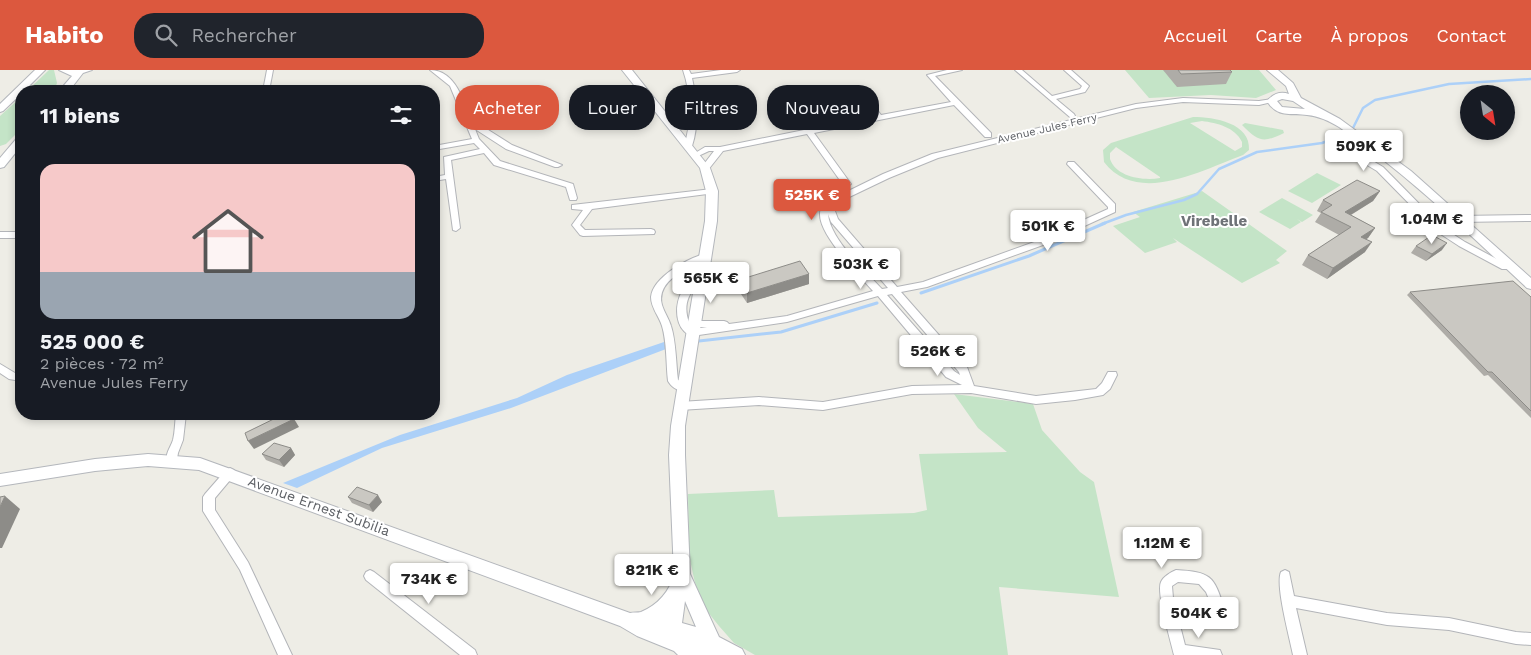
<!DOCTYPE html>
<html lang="fr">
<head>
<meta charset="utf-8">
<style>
	:root { --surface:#171b24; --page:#20242c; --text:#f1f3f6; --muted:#9ea1a6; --line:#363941; --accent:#dc583e }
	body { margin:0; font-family:"Work Sans",sans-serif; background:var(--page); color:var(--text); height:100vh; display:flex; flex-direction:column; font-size:19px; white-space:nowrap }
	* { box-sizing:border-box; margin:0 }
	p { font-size:16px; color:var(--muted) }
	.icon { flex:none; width:28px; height:28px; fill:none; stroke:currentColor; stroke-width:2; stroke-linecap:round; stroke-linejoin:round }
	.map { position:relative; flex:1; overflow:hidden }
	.drawer { position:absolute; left:15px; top:15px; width:425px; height:335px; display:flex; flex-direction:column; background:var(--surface); border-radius:20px; box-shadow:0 2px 8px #0003 }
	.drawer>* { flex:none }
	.top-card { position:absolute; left:455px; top:15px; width:475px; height:45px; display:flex; gap:10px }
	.needle { width:32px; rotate:150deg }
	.tools { position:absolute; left:1460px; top:15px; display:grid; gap:10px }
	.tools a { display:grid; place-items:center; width:55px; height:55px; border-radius:50%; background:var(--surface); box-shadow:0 2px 8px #0003; font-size:25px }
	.price { position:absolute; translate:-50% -42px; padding:0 11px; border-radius:5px; background:#fff; color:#222; font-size:16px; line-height:32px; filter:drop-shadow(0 1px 2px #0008) }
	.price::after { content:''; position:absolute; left:50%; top:30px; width:15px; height:11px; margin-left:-8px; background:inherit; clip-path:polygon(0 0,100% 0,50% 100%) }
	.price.selected { background:var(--accent); color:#fff }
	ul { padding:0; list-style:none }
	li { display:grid; align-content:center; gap:10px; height:265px; padding:0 25px }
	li+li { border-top:1px solid var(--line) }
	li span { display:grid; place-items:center; height:155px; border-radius:15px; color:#555 }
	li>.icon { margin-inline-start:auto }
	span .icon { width:90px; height:90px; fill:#fffc; stroke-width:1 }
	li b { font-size:21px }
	h2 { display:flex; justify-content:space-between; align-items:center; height:60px; padding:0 25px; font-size:21px }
	.chip { padding:0 18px; border-radius:20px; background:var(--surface); box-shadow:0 2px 8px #0003; font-size:18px; line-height:45px }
	.chip.selected { background:var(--accent); color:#fff }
	header { display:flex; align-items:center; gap:30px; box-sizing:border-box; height:70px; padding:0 25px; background:var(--accent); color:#fff }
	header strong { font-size:24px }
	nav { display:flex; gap:28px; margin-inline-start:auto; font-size:18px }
	.search { width:350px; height:45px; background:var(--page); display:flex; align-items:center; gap:12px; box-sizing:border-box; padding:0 18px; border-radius:20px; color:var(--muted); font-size:19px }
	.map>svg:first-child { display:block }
</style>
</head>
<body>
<header>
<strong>Habito</strong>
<div class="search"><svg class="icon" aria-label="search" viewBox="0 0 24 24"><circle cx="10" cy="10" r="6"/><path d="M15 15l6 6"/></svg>Rechercher</div>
<nav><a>Accueil</a><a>Carte</a><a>À propos</a><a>Contact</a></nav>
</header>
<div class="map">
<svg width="1531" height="585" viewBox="0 0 1531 585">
	<rect width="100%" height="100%" fill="#eeede6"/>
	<g fill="#c4e4c7" fill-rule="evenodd">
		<polygon points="49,0 54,0 57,13 54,21 27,21"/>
		<polygon points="1125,0 1259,0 1276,20 1256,28 1211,25 1149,28"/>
		<polygon points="21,27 21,59 6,74 0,76 0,46"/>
		<path d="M1193,47C1214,47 1251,53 1249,80L1243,85C1202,100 1138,136 1104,92L1103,80L1111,73ZM1202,51C1217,53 1235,57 1242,72V77L1235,81L1190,53ZM1116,77L1160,107V108C1143,111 1116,107 1110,89V83Z"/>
		<path d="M1245,53L1283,60L1284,63C1263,73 1259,72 1242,55Z"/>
		<polygon points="1317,103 1341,115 1312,133 1288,121"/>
		<polygon points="1202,121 1287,181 1276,190 1280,193 1242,213 1173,168 1177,172 1145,183 1113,156 1140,147 1133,142"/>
		<polygon points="1282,128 1313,145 1302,152 1297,149 1301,152 1290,159 1259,142"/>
		<polygon points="954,324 1033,334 1042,360 1080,402 1094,412 1119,527 999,517 1008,585 755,585 734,573 719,556 707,541 695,513 689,485 688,424 774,420 778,447 914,443 927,440 919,384 1007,382 978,358"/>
	</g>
	<polygon fill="#acd0f8" points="664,272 666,279 511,338 382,378 297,418 283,413 400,365 517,328 567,305"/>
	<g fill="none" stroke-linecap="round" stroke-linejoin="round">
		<polyline stroke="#acd0f8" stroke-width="2.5" points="1102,154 1126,145 1184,130 1197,124 1219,99 1257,82 1322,73 1344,65 1352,60 1363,38 1375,30 1449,14 1531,9"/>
		<g stroke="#acd0f8" stroke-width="3">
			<polyline points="921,223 1029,186 1105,153"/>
			<polyline points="699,271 781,262 877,233"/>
		</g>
		<defs>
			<g id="street">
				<polygon points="267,0 273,0 269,21 263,21"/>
				<path d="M430,0C456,0 464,33 473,53L482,56L512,75L562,95L558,97H555L506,79L475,59L479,69L500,91L573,114L577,128L576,130H570L566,117L494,95L484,83L451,90L460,158L456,161L453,160L446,109L434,111V107L445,105L444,87L480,79L474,73L434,80V76L472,69L450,16Z"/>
				<path d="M683,0H689L691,4L721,0H740L737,2L692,8C697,30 699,55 692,76L688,78L684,76C692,53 691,23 683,0Z"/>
				<path d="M947,0H962L935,6L991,63V67H985L954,35L814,63L851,114L847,116H844L807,64L723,81L708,100H705L701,98L714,81H709L696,87L692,85L705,77H720L804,60L788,38L787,33C799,23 851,14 864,24C870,29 876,39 881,45L951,32L927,5ZM840,23C862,25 862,31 874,47L811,59L796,38L795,34L800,31Z"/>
				<polygon points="1015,0 1022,0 1052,26 1080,19 1082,16 1064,0 1071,0 1089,16 1085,22 1056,29 1074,44 1075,46 1071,48"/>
				<path d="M1183,28L1259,31L1272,29L1276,31L1259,35L1183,32L1136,38L938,88L889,108L843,130V134L835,141L838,149L897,217L923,212L1037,171L1108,139V137L1067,94L1068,92H1074L1115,134V142L1043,175L927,217L901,222L967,297L974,316L1036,326L1096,319L1102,313L1108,302H1116L1117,305L1110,319L1103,325L1075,330L1036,334L971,323L912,324L823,340L759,335L680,340L676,339L675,336L676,333L680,332L759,327L823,332L912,316L962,315L946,307L878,226L787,252L692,266C665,257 678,203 704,208L706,210C703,213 699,214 696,217C686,226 684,240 689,252L690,253L694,251H724L727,252L729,254L787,246L873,221C859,205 819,165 820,144C820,139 822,137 824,133L883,104L932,84L1136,34ZM828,144L831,152L888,218L882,219C865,201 830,169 828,144ZM892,224L959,302L960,305L954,301L887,225ZM692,257H707L694,259Z"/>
				<polygon points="1372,80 1378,80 1379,82 1370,87 1373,91 1383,97 1442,157 1465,172 1508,195 1509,197 1508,199 1502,199 1459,176 1436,161 1377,101 1367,95 1361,86"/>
				<polygon points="712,119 716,121 715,123 592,139 580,155 585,160 651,159 654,160 655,162 654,164 583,166 580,165 572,155 583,140 572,139 572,135"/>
				<polygon points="1531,145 1531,151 1459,152 1455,149 1459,146"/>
				<rect x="0" y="162" width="21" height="6"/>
				<path d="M704,184L708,187L707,189C690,197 655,210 662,235C664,242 669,249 671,256C676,271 676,294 678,310L687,314L688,317L687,320C679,322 672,318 668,311C666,294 667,272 662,256C659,246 651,238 651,227C653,207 687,189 704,184Z"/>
				<polygon points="0,294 15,303 21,303 21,311 9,309 0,303"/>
				<path d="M176,344H186L183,370L178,383L176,394L172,395L168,394C164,384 170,379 173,370C175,362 175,352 176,344Z"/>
				<polygon points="230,398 234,400 236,403 215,428 215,440 248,492 292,585 278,585 240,500 203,441 203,427 205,424 226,400"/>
				<polygon points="370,500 374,502 475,580 477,585 460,585 366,510 364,506 366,502"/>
				<path d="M1176,500C1210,502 1214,505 1224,538L1222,542L1218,544L1214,542L1206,522L1199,514L1178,512L1172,516L1173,528L1185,575L1220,580L1222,585H1174C1171,572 1156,522 1161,512C1163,507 1171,502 1176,500Z"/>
				<path d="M1285,500L1289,502L1294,526L1387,543L1449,548L1516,562L1531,563V575L1516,574L1449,560L1387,555L1296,538L1307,585H1293C1290,569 1275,515 1281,502Z"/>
			</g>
			<g id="secondary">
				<polygon points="35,0 45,0 24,21 21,21 21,24 3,41 0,42 0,34"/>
				<polygon points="59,0 92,0 83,3 69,21 59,21 72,6"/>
				<path d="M622,0H632L710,98L718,121L717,151L685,356V385L690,504L719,567L742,579L745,585H678L674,581L637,566L620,556L199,400L148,396L95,401L0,416V404L95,389L148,384L200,388L630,543C634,542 637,543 641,542C658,535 670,521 674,504L669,385L671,356L705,151L706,121L700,98ZM685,531L696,557L682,553Z"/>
				<path d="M1267,0H1278L1293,13L1301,28L1340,49L1411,101L1531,208V219L1527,218C1466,161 1407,104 1339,57C1329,51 1319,46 1307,45C1291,43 1277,48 1267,31C1273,24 1280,21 1289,24L1286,16ZM1282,29L1293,31L1305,39L1282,37L1277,31Z"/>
				<polygon points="21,67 21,76 4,97 0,98 0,88 17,68"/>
			</g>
		</defs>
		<use href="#street" stroke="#b3b5b9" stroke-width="2"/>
		<use href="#secondary" stroke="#b4b7bc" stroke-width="2"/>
		<use href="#street" fill="#fff" fill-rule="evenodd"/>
		<use href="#secondary" fill="#fff" fill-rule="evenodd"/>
	</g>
	<g fill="#aeaca7">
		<polygon points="1163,0 1230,0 1232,2 1226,14 1177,17"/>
		<polygon points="1380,121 1373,131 1351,145 1375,158 1368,168 1366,169 1365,182 1327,209 1302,195 1308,185 1339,165 1315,152 1321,143 1317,141 1323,130"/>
		<polygon points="1416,176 1442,180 1426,191 1411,183"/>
		<polygon points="809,204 809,214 747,233 741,224 742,209"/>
		<polygon points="1410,222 1531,227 1531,348 1488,305 1484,306 1407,225"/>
		<polygon points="291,378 295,385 284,397 266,390 262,384"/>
		<polygon points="348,427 382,432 373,442 352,433"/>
	</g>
	<g fill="#8d8c88">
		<polygon points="1380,121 1373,131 1339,152 1345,142"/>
		<polygon points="1375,158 1368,168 1354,177 1361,167"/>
		<polygon points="1372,172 1365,182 1327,209 1333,198"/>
		<polygon points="1447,173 1442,180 1426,191 1432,184"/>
		<polygon points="809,204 809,214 747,233 747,223"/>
		<polygon points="291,344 299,357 254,379 248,371"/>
		<polygon points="291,378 295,385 284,397 279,390"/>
		<polygon points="378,425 382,432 373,442 369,435"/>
		<polygon points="5,426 20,439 2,478 0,478 0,437"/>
	</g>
	<g fill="#cac8c2" stroke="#8d8c88">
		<polygon points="1178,0 1230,0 1232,2 1181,4"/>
		<polygon points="1357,110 1380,121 1345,142 1375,158 1361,167 1372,172 1333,198 1308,185 1351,157 1321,142 1332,135 1323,130"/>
		<polygon points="1432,165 1447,173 1432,184 1416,176"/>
		<polygon points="800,191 809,204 747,223 741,214 744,213 742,209"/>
		<polygon points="1513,211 1531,227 1531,341 1492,302 1488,302 1410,222"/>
		<polygon points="284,344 291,344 294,349 248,371 245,363"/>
		<polygon points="274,373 291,378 279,390 262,384"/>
		<polygon points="357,417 378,425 369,435 348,427"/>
		<polygon points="5,426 0,437 0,427"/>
	</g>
	<g text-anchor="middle" stroke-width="4" stroke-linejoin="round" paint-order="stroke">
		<g font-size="11" fill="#5d6065" stroke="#fff">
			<text transform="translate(1047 58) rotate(-13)" y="4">Avenue Jules Ferry</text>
		</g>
		<g font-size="14" fill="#5d6065" stroke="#fff">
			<text transform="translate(319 436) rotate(20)" y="5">Avenue Ernest Subilia</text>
		</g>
		<g font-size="15" font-weight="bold" fill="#6e7277" stroke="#fff">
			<text x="1214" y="156">Virebelle</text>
		</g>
	</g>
</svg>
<div class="tools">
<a><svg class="needle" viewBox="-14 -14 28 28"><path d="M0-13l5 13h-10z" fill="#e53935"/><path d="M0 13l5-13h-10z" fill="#9ea1a6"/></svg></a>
</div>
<b class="price" style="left:1364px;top:102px">509K €</b>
<b class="price selected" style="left:812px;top:151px">525K €</b>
<b class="price" style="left:1432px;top:175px">1.04M €</b>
<b class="price" style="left:1048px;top:182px">501K €</b>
<b class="price" style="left:861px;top:220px">503K €</b>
<b class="price" style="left:711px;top:234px">565K €</b>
<b class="price" style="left:938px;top:307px">526K €</b>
<b class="price" style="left:1162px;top:499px">1.12M €</b>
<b class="price" style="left:652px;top:526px">821K €</b>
<b class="price" style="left:429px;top:535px">734K €</b>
<b class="price" style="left:1199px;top:569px">504K €</b>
<div class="top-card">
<a class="chip selected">Acheter</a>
<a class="chip">Louer</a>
<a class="chip">Filtres</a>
<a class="chip">Nouveau</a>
</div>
<section class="drawer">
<h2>11 biens<svg class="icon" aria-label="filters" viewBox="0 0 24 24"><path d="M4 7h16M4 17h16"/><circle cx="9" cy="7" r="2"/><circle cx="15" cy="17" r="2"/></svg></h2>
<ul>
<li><span style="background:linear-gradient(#f6c9c9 70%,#9aa5b1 0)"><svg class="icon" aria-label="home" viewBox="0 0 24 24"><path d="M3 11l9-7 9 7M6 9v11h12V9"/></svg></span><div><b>525 000 €</b><p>2 pièces · 72 m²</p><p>Avenue Jules Ferry</p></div></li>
</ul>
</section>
</div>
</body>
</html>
